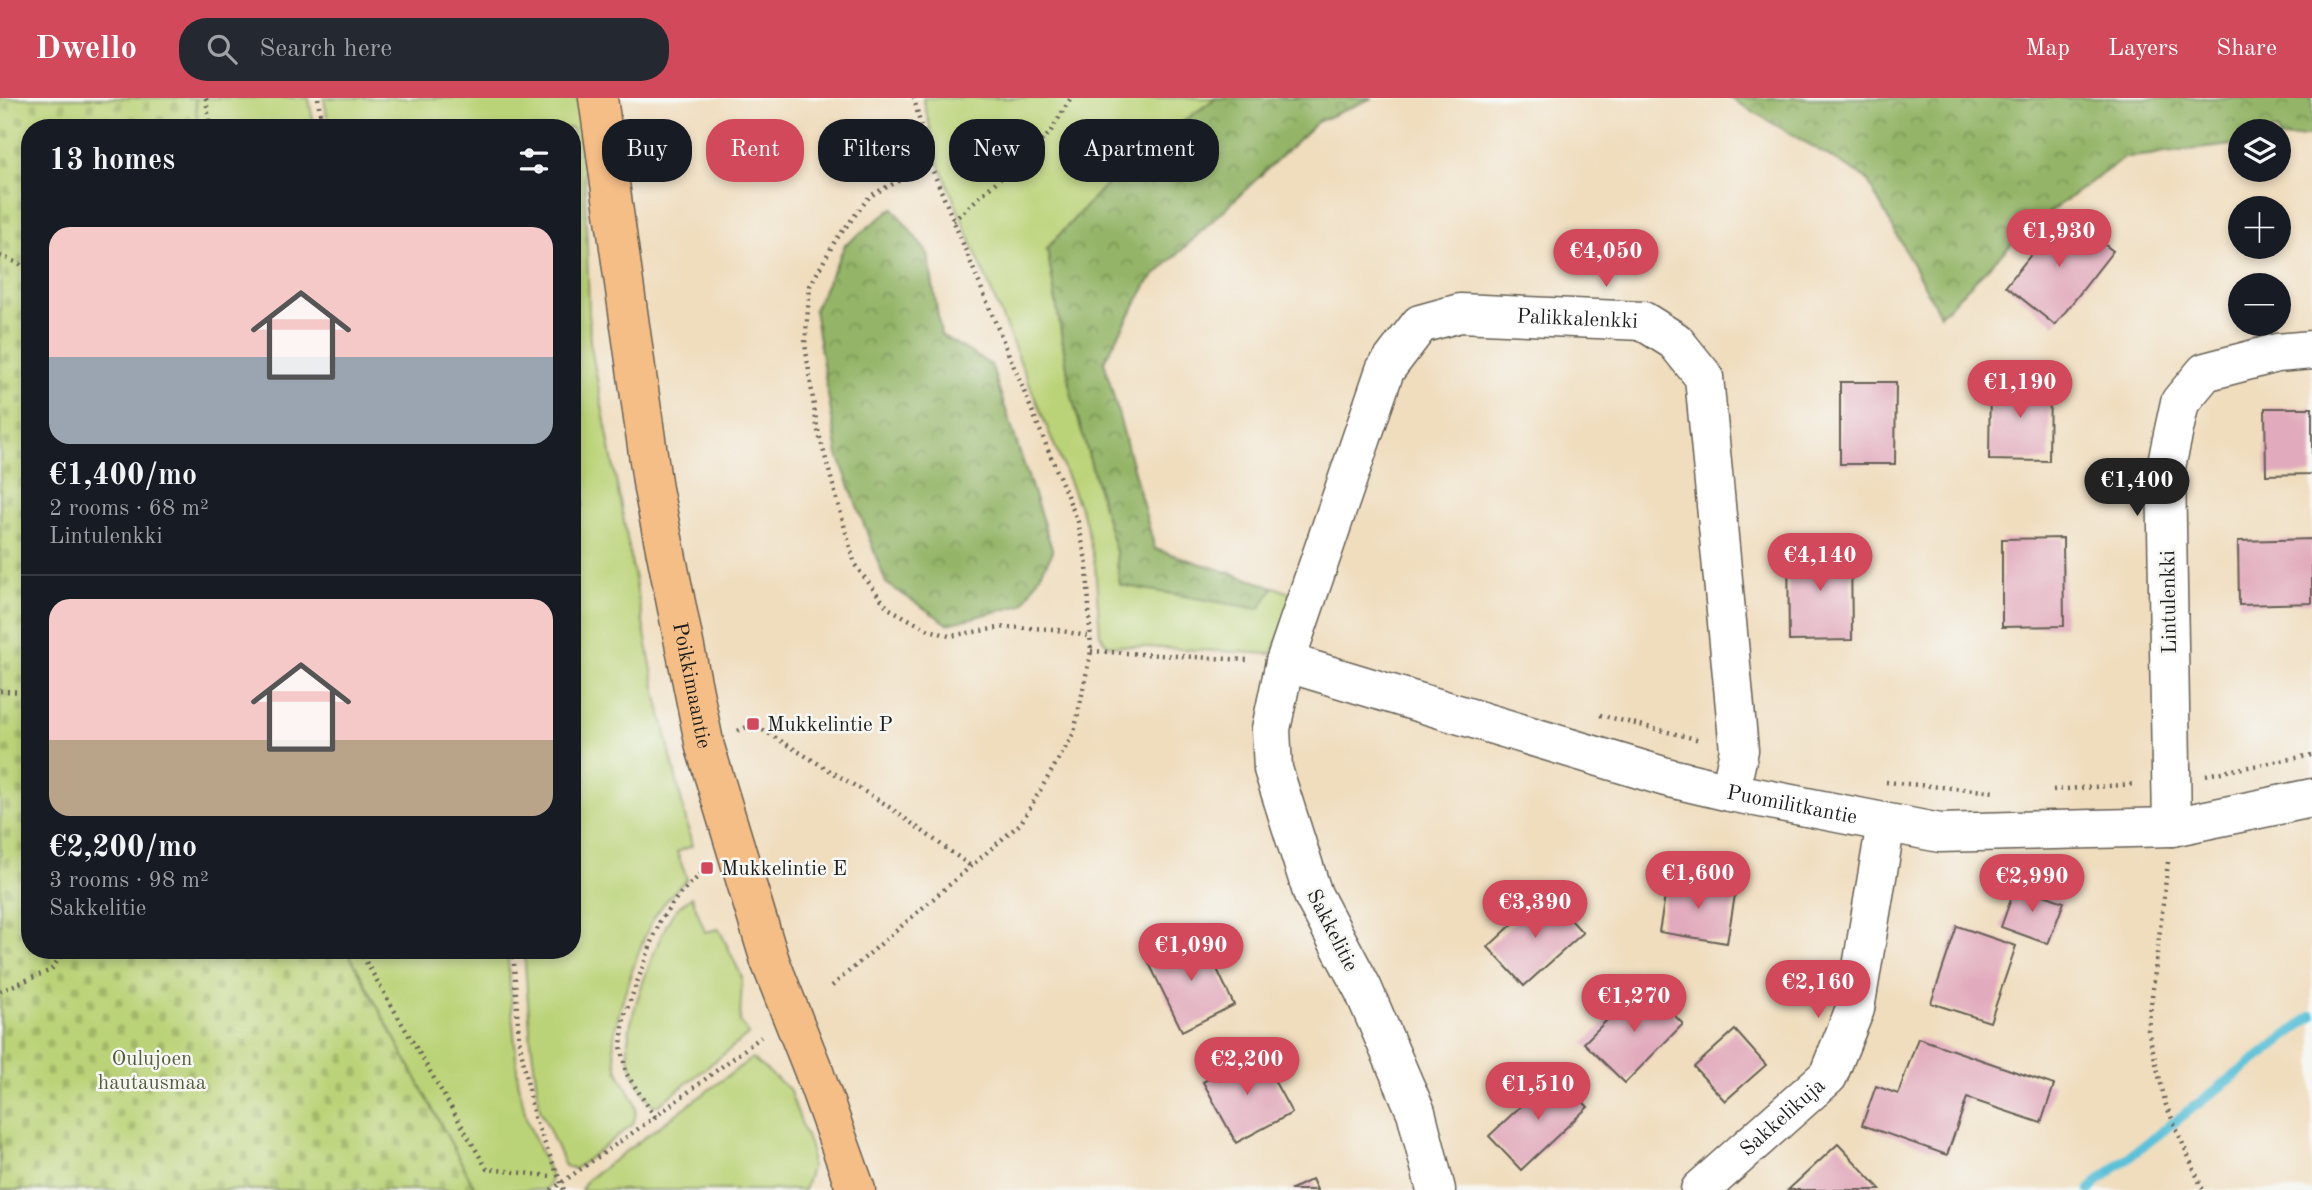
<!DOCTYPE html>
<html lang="en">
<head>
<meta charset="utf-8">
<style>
	:root { --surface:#171b24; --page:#242831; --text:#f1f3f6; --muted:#9ea1a6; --line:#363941; --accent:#d1495b }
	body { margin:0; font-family:"Old Standard TT",serif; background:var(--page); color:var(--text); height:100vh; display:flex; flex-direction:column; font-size:26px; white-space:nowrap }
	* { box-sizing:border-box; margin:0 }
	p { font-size:23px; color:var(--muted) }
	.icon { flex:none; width:38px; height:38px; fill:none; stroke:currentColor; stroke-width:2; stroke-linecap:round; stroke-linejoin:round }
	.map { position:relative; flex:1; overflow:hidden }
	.details { position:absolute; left:21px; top:21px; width:560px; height:840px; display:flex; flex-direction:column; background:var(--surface); border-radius:28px; box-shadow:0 4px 10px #0003 }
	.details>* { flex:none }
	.guide { position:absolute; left:602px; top:21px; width:665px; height:63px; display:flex; gap:14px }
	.tools { position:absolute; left:2228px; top:21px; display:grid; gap:14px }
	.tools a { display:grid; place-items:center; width:63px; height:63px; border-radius:50%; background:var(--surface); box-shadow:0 4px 10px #0003; font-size:35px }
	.price { position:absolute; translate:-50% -60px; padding:0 16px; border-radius:24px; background:var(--accent); color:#fff; font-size:23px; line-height:46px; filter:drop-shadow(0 2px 4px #0008) }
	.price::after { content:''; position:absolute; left:50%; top:42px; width:21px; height:16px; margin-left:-10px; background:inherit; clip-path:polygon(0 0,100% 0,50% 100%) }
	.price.on { background:#222; color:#fff }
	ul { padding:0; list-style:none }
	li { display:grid; align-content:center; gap:14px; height:371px; padding:0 28px }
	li+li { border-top:2px solid var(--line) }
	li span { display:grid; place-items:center; height:217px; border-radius:21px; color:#555 }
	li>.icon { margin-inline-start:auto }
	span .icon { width:126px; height:126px; fill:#fffc; stroke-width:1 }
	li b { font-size:30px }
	h2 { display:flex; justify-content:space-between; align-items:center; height:84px; padding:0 28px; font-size:30px }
	.chip { padding:0 24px; border-radius:28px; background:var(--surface); box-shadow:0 4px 10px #0003; font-size:24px; line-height:63px }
	.chip.on { background:var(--accent); color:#fff }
	header { display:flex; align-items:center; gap:42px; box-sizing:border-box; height:98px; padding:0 35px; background:var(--accent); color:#fff }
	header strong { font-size:33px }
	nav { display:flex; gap:38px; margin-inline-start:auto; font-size:24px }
	.search { width:490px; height:63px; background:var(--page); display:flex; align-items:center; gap:18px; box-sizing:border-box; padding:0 24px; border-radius:28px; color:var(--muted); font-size:26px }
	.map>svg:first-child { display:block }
</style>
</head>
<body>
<header>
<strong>Dwello</strong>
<div class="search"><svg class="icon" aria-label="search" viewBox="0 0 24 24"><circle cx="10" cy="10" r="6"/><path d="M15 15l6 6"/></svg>Search here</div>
<nav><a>Map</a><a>Layers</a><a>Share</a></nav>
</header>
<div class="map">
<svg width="2312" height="1092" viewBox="0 0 2312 1092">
	<defs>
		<pattern id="forest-crowns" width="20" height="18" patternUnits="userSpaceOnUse" patternTransform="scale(1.75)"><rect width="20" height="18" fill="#94b568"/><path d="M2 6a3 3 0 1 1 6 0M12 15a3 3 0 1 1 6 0" fill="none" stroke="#789255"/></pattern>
		<pattern id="cemetery-stones" width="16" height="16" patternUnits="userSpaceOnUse" patternTransform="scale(1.75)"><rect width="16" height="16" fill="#bbd378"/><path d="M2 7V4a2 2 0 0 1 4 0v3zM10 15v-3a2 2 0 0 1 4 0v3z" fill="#a0b567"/></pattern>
	</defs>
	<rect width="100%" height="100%" fill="#f6f6f2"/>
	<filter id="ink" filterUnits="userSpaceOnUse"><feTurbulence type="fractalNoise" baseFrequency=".0143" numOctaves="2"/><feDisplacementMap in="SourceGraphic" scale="14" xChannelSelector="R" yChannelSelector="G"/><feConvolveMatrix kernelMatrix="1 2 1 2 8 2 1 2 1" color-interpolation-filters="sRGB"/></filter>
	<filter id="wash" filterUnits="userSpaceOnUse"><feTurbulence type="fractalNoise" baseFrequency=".00686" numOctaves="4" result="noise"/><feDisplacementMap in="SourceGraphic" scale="28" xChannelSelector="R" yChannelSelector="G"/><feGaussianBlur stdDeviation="1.57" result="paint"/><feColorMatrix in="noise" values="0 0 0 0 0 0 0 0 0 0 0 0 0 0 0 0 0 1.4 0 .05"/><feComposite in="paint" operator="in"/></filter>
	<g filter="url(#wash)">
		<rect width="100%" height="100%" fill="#f0ddbe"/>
		<g fill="#bbd378" stroke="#6c784a" stroke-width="2">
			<polygon points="195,0 309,0 314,30 198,30"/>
			<path d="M324,0H582L590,244L656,594L692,748L677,754L687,781C675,792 664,804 655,818C643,837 610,930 614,951C615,958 616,966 618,972C625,994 643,1002 633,1026L575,1071L565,1068L540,1011L531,944L524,852H572V30H329Z"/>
			<polygon points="923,0 1216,0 1127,64 1047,150 1072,299 1116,454 1120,487 1259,511 1274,489 1298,498 1272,556 1109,547 1104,543 1100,536 1095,467 1085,422 938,63"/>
			<path d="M692,799L705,834L719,831L742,879L740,924L749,936L659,1007H653C640,992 628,969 628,949C627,920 657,842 672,817C677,809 684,804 692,799Z"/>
			<polygon points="347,852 507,852 518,983 527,1023 551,1078 550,1086 545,1092 476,1092"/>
			<polygon points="752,960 789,991 811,1052 811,1070 804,1092 581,1092 587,1082"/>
		</g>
		<g fill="url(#forest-crowns)" stroke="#586842" stroke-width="2">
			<polygon points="1216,0 1372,0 1317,24 1148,184 1104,263 1155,451 1274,489 1259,511 1120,487 1116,454 1072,299 1047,150 1127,64"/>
			<polygon points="1730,0 2312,0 2312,37 2279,41 2278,33 2240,33 2240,46 2124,60 2028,130 1940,217 1866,80"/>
			<polygon points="893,110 928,156 941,237 991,267 1053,454 1023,507 948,526 886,485 838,357 814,212 845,147"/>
			<polygon points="572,325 583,407 572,424"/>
		</g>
		<polygon fill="url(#cemetery-stones)" stroke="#6c784a" stroke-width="2" points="0,0 195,0 198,30 30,30 30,852 347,852 476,1092 0,1092"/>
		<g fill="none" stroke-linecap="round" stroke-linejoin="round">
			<polyline stroke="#5ac1d8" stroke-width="10" points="2090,1092 2099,1082 2312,918"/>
		</g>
		<g id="blocks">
			<g fill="#e2abbd">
				<polygon points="2064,115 2113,153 2055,227 2006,188"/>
				<polygon points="1990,281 2050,282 2049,363 1989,362"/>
				<polygon points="1840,284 1896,284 1895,366 1840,366"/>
				<polygon points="2265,310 2312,310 2312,376 2266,377"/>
				<polygon points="2063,440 2064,528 2002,529 2002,441"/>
				<polygon points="2312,441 2312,505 2239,507 2238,443"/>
				<polygon points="1851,448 1852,542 1789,543 1788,449"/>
				<polygon points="1668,780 1736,791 1727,845 1659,834"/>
				<polygon points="2016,787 2064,804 2048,846 2001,829"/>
				<polygon points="1546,795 1583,835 1524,888 1488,849"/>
				<polygon points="1957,828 2016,848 1990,924 1931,905"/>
				<polygon points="1201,837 1234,907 1182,933 1148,863"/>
				<polygon points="1643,886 1683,926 1625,985 1584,945"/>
				<polygon points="1735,932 1766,967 1725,1003 1694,969"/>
				<polygon points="1918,940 2054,987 2041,1025 1967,1000 1947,1057 1862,1027 1876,988 1898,996"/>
				<polygon points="1258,953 1292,1015 1236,1045 1203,984"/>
				<polygon points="1556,975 1588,1009 1521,1072 1489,1038"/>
				<polygon points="1838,1046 1881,1092 1788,1092"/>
				<polygon points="1312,1081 1317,1092 1290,1092"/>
			</g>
		</g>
	</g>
	<g filter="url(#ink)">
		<use href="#blocks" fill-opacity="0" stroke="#666055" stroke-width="2"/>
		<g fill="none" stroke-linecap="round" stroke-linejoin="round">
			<defs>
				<g id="street">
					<path id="s1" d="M1285,564L1666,679L1730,694L1940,735L2172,729L2312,700"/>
					<polyline points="2172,729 2166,369 2180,304 2205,274 2277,255 2312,252"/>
					<path id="s2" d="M1436,1092L1416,1014L1363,891L1313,797L1273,671L1271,631L1285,564L1385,272L1420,226L1460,215L1643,223L1675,243L1704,279L1739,652L1730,694"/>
					<path id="s3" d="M1700,1092L1828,978L1855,911L1886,725"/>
				</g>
				<g id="primary">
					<path id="s4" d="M598,0L653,391L705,649L770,863"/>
					<polyline points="814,974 856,1092"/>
				</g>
			</defs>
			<use href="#street" stroke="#666055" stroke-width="41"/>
			<use href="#primary" stroke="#666055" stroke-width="41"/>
			<g stroke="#666055" stroke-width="4.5" stroke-dasharray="2 5" stroke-linecap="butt">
				<polyline points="206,0 210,30"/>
				<polyline points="318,0 322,30"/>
				<polyline points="930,66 870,98 835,143 810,188 805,246 817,329 855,467 888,510 927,531 949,538 1005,529 1053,531 1091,539"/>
				<polyline points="953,123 1049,36 1071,0"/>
				<polyline points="0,158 19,165 30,174"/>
				<polyline points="1091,553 1247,562"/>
				<polyline points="0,593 30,594"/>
				<polyline points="1600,617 1700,642"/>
				<polyline points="738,633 753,626 885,706 972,769"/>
				<polyline points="2206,677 2312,657"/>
				<polyline points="1886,684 1996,694"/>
				<polyline points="2053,692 2135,686"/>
				<polyline points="2168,764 2148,932 2166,1007 2203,1092"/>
				<polyline points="359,852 487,1071 551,1078"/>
				<polyline points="513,852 519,941 534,1019 564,1092"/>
				<polyline points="832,888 1021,725 1074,635 1091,553 1087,467 1078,424 930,66 914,0"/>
				<polyline points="0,893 51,872 65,852"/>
				<polyline points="655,1019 626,975 621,948 624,919 660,823 678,798 705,772"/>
				<polyline points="551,1092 655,1019 761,939"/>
			</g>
			<use href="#street" stroke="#fff" stroke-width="38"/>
			<use href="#primary" stroke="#f6be87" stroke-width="38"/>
			<defs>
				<polyline id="primary-bridge" points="770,863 814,974"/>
			</defs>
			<use href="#primary-bridge" stroke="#666055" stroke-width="41" stroke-linecap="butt"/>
			<use href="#primary-bridge" stroke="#f6be87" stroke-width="38"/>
		</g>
	</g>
	<g fill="#d1495b" stroke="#f6f6f2" stroke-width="2.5">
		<rect x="746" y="619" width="14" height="14" rx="3.5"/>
		<rect x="700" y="763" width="14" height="14" rx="3.5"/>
	</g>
	<g text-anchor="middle" stroke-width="5" stroke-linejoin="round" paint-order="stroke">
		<g font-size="21" fill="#1c1c1c" stroke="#f6f6f2">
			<text dy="7" stroke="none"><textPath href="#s2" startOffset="1087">Palikkalenkki</textPath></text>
			<text transform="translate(2168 504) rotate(-91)" y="7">Lintulenkki</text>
			<text dy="7" stroke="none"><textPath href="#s4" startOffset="595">Poikkimaantie</textPath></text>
			<text dy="7" stroke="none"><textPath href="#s1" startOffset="527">Puomilitkantie</textPath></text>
			<text transform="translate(1333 832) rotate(63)" y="7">Sakkelitie</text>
			<text dy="7" stroke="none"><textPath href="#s3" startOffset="110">Sakkelikuja</textPath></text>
		</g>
		<g font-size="21" fill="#1c1c1c" stroke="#f6f6f2" text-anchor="start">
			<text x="767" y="633">Mukkelintie P</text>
			<text x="721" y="777">Mukkelintie E</text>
		</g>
		<g font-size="21" fill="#545c3c" stroke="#f6f6f2">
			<text x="152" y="967">Oulujoen<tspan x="152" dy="24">hautausmaa</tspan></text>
		</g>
	</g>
</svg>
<div class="tools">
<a><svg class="icon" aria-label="layers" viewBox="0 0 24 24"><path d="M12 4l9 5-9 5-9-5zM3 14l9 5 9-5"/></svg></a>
<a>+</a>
<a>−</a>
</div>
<b class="price" style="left:2059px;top:171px">€1,930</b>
<b class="price" style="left:1606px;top:191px">€4,050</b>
<b class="price" style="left:2020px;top:322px">€1,190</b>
<b class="price on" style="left:2137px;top:420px">€1,400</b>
<b class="price" style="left:1820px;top:495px">€4,140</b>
<b class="price" style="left:1698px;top:813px">€1,600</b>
<b class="price" style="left:2032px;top:816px">€2,990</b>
<b class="price" style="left:1535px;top:842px">€3,390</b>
<b class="price" style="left:1191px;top:885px">€1,090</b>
<b class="price" style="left:1818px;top:922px">€2,160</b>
<b class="price" style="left:1634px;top:936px">€1,270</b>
<b class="price" style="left:1247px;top:999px">€2,200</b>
<b class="price" style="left:1538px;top:1024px">€1,510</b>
<div class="guide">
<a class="chip">Buy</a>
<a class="chip on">Rent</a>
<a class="chip">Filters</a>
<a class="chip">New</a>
<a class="chip">Apartment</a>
</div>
<section class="details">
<h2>13 homes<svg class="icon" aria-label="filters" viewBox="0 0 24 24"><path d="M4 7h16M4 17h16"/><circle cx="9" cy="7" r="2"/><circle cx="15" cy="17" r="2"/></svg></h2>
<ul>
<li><span style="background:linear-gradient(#f6c9c9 60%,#9aa5b1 0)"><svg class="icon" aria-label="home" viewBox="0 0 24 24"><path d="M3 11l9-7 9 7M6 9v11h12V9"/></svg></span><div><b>€1,400/mo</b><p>2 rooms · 68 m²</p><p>Lintulenkki</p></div></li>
<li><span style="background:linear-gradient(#f6c9c9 65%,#b9a48a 0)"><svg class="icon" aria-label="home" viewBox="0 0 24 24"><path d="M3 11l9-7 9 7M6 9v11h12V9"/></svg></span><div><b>€2,200/mo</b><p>3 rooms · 98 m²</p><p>Sakkelitie</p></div></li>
</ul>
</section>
</div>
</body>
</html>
